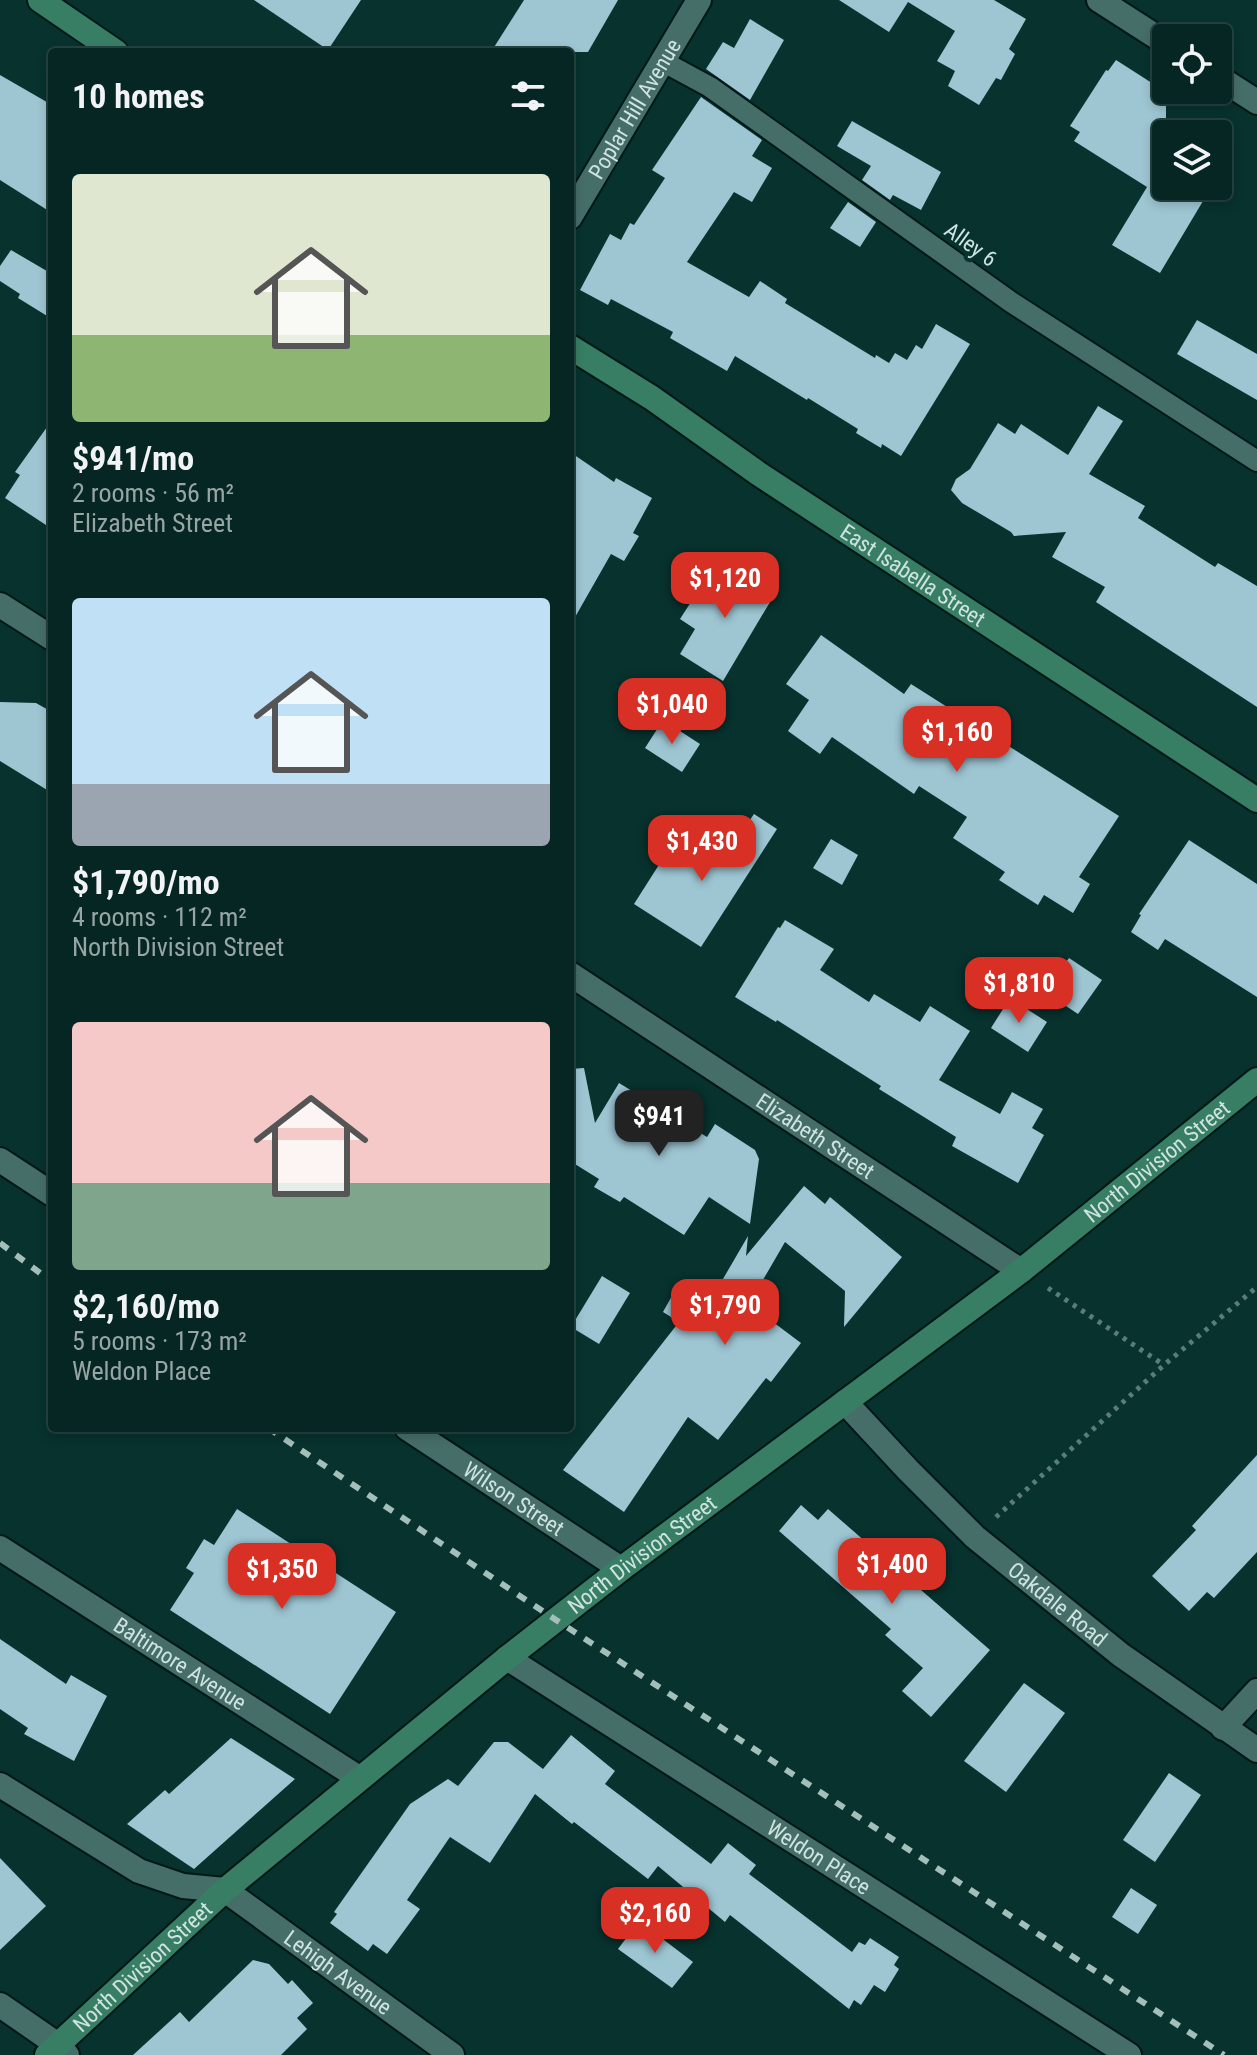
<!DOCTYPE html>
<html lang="en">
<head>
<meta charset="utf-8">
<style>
	:root { --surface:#052622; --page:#13322f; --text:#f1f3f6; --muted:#97a5a5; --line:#264340; --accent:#d93025 }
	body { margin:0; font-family:"Roboto Condensed",sans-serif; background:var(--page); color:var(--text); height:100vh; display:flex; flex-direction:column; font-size:30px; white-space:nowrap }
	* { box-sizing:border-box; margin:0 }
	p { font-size:26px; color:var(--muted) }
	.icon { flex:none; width:44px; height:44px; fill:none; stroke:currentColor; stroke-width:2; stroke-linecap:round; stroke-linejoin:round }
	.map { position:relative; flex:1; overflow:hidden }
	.panel { position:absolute; left:48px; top:48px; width:526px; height:1384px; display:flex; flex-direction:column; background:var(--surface); border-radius:8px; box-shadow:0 4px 12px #0003,0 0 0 2px var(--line) }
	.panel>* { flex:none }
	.tools { position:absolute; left:1152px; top:24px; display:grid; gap:16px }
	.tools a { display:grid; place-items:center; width:80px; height:80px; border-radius:8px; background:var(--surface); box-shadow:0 4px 12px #0003,0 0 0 2px var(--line); font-size:40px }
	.price { position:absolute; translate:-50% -68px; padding:0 18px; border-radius:16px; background:var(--accent); color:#fff; font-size:26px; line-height:52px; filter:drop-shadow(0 2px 4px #0008) }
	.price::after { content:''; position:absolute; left:50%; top:48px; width:24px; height:18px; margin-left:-12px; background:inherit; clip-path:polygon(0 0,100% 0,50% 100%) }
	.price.current { background:#222; color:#fff }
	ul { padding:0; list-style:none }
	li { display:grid; align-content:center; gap:16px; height:424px; padding:0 24px }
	li span { display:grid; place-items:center; height:248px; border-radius:8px; color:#555 }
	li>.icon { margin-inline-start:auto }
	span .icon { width:144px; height:144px; fill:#fffc; stroke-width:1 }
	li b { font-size:34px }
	h2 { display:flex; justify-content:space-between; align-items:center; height:96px; padding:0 24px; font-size:34px }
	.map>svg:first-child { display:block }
</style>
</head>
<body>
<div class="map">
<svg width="1257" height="2055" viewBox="0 0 1257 2055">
	<rect width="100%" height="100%" fill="#07322e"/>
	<g fill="#9dc5d2">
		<polygon points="254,0 361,0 328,50"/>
		<polygon points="524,0 618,0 588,52 491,52"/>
		<polygon points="839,0 994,0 1026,19 1009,49 1015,54 1001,80 996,78 979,105 948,86 955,71 937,61 955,31 908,2 889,32"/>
		<polygon points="750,19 784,40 750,100 706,69 723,42 734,48"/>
		<polygon points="1116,60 1166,92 1166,186 1212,186 1160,273 1112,245 1147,187 1074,141 1080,132 1070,126 1106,70 1108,71"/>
		<polygon points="0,75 52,105 52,213 0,180"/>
		<polygon points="701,97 762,140 752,156 772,168 752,202 734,192 687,262 749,297 760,281 787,299 785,303 875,358 876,355 889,363 895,353 907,360 916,345 922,349 936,324 970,344 901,456 882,444 881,448 856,433 858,429 808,398 807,400 735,356 727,371 670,338 673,332 611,299 608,305 580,290 610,234 621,240 630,223 634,225 665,178 652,170"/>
		<polygon points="852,121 941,172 921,210 893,195 890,200 862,180 871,166 837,146"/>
		<polygon points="848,202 876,222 860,247 830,228"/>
		<polygon points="11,250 52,274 52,319 18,298 20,294 0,281 0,266"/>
		<polygon points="1197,320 1257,354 1257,400 1177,354"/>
		<polygon points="1098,406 1123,421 1089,474 1145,506 1138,518 1215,567 1218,563 1257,586 1257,707 1096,602 1105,587 1052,557 1066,532 1014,536 1011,532 962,503 951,490 956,479 970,469 998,423 1015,434 1021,424 1068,455"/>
		<polygon points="52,420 52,529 5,498 20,475 15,472"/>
		<polygon points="570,452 614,482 616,478 652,498 633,533 639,536 624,561 611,554 570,626"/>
		<polygon points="734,562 769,583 764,591 773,597 723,681 680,654 695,629 680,619 698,591 708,597 726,567 730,569"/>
		<polygon points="821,635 904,694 911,684 1119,816 1079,877 1090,884 1073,913 1044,895 1038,905 999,880 1005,872 953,838 967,817 919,786 914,794 832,737 820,754 788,731 809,700 786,684"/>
		<polygon points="0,702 36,703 52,712 52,793 0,761"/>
		<polygon points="663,720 700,744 682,772 645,748"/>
		<polygon points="754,814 777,829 701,947 634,904 676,838 719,865"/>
		<polygon points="831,839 858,855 842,885 813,868"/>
		<polygon points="1189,840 1257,884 1257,997 1165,939 1158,950 1131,932 1141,915 1139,914"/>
		<polygon points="785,920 834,949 820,970 869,1002 874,994 920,1022 930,1006 970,1031 939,1080 1000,1114 1012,1092 1043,1109 1032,1128 1044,1135 1018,1183 952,1146 956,1137 879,1089 881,1086 777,1020 776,1022 735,997 778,927 780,928"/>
		<polygon points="1069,958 1102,980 1078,1014 1045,992"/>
		<polygon points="1010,998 1047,1022 1028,1052 991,1028"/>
		<polygon points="584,1068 595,1123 619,1083 707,1137 715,1124 755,1150 759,1159 750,1224 709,1197 684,1235 624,1197 620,1202 594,1187 599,1179 570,1161 570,1069"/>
		<polygon points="804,1186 825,1204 830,1197 902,1257 844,1327 845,1291 785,1242 749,1304 801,1343 771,1382 766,1378 718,1440 688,1417 624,1512 563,1470 679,1322 663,1312 678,1285 709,1303 748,1236 746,1256"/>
		<polygon points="602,1276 630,1293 599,1344 571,1327"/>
		<polygon points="1257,1455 1257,1552 1214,1598 1207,1592 1189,1611 1152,1576 1196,1530 1192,1526"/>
		<polygon points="801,1505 818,1520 828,1509 990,1650 931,1717 902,1691 923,1668 885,1635 891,1629 779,1531"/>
		<polygon points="237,1509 396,1612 330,1714 170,1610 194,1573 186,1568 204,1539 214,1545"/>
		<polygon points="0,1639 66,1684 71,1675 107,1696 74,1761 24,1734 28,1728 0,1709"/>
		<polygon points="1024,1683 1065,1713 1006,1792 964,1761"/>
		<polygon points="571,1735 615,1771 605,1784 711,1864 728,1843 756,1865 749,1874 852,1952 859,1942 865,1945 870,1938 899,1957 894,1965 899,1969 885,1992 874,1985 861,2005 854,2000 849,2009 730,1915 725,1922 658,1866 648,1879 574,1822 572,1824 535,1794 490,1863 450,1837 407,1900 420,1909 387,1954 373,1944 368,1951 330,1923 337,1914 334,1912 410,1804 448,1779 458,1786 494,1742 508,1742 543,1769"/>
		<polygon points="231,1738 295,1779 194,1869 127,1824 165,1790 169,1794"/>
		<polygon points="1169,1773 1201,1795 1155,1862 1123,1840"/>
		<polygon points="0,1858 46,1906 0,1950"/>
		<polygon points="1131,1888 1157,1905 1138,1934 1112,1917"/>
		<polygon points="639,1921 693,1962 672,1988 618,1949"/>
		<polygon points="253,1960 269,1964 288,1984 292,1980 313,2003 297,2018 307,2029 281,2055 133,2055 180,2012 189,2022"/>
	</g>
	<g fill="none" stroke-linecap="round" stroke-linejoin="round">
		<defs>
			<polyline id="lane" points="662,61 710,87 1011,302 1257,461"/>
			<g id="street">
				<polyline points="1099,0 1166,43"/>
				<polyline points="1218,77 1257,102"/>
				<path id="s1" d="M570,217L699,0"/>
				<polyline points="0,605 52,638"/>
				<path id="s2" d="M570,974L1021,1271"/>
				<polyline points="0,1160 52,1194"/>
				<path id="s3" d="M845,1402L908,1470L975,1537L1121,1655L1257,1750"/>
				<path id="s4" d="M407,1428L621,1569"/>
				<path id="s5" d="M0,1548L359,1778"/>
				<path id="s6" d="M507,1658L1129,2055"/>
				<polyline points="1223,1728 1257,1691"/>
				<path id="s7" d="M0,1785L139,1871L183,1886L225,1890L452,2055"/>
				<polyline points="0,2005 58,2045 67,2055"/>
			</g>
			<g id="secondary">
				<polyline points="40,0 116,52"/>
				<path id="s8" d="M570,347L652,398L759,474L1257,800"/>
				<path id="s9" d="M47,2055L225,1890L507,1658L621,1569L1021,1271L1257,1080"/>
			</g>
		</defs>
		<use href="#lane" stroke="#001816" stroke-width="24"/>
		<use href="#street" stroke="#001816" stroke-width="28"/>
		<use href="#secondary" stroke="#001816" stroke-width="28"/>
		<g stroke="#5b7d79" stroke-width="5" stroke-dasharray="4 6" stroke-linecap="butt">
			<polyline points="1048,1288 1164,1365"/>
			<polyline points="996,1517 1164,1365 1257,1287"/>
		</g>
		<use href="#lane" stroke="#466e69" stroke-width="20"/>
		<use href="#street" stroke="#466e69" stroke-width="24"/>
		<use href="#secondary" stroke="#377e65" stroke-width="24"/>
		<g stroke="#a4beba" stroke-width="6" stroke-dasharray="10 10" stroke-linecap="butt">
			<polyline points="0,1243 52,1282"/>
			<polyline points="268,1428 556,1620 1224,2055"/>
		</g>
	</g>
	<g text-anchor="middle" stroke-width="8" stroke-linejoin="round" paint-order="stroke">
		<g font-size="22" fill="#cfe4e1" stroke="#07322e">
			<text dy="8" stroke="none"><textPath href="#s1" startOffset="126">Poplar Hill Avenue</textPath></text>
			<text transform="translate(971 244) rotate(36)" y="8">Alley 6</text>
			<text dy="8" stroke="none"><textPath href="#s8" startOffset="412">East Isabella Street</textPath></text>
			<text dy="8" stroke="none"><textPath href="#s2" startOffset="294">Elizabeth Street</textPath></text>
			<text dy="8" stroke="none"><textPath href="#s9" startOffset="1426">North Division Street</textPath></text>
			<text dy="8" stroke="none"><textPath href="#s4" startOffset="128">Wilson Street</textPath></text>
			<text dy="8" stroke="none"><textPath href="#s9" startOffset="778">North Division Street</textPath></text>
			<text dy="8" stroke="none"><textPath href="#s3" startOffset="294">Oakdale Road</textPath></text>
			<text dy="8" stroke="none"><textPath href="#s5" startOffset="214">Baltimore Avenue</textPath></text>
			<text dy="8" stroke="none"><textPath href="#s6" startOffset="370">Weldon Place</textPath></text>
			<text dy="8" stroke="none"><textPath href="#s9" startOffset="130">North Division Street</textPath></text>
			<text dy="8" stroke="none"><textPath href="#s7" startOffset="392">Lehigh Avenue</textPath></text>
		</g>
	</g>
</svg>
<div class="tools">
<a><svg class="icon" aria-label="locate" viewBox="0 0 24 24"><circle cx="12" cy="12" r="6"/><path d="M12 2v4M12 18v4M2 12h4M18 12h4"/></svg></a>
<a><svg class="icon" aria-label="layers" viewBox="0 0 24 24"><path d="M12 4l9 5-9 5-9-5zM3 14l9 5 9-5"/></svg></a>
</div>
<b class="price" style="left:725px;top:620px">$1,120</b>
<b class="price" style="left:672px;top:746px">$1,040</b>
<b class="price" style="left:957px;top:774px">$1,160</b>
<b class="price" style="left:702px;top:883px">$1,430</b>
<b class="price" style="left:1019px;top:1025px">$1,810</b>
<b class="price current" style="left:659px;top:1158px">$941</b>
<b class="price" style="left:725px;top:1347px">$1,790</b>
<b class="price" style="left:892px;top:1606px">$1,400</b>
<b class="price" style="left:282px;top:1611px">$1,350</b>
<b class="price" style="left:655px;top:1955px">$2,160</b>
<section class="panel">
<h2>10 homes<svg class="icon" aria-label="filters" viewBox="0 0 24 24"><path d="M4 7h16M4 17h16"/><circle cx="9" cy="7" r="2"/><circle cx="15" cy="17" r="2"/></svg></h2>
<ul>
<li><span style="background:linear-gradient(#dfe7d0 65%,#8fb573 0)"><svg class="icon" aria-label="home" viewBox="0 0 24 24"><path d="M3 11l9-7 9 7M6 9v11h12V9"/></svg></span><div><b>$941/mo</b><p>2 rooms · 56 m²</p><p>Elizabeth Street</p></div></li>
<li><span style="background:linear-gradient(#bfe0f5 75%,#9aa5b1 0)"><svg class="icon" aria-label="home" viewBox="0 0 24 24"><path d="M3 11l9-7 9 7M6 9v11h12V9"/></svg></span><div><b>$1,790/mo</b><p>4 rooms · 112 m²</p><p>North Division Street</p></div></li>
<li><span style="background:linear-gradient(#f6c9c9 65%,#7fa58c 0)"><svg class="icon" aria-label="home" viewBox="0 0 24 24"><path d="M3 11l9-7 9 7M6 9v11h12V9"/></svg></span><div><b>$2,160/mo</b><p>5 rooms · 173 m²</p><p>Weldon Place</p></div></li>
</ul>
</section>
</div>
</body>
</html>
